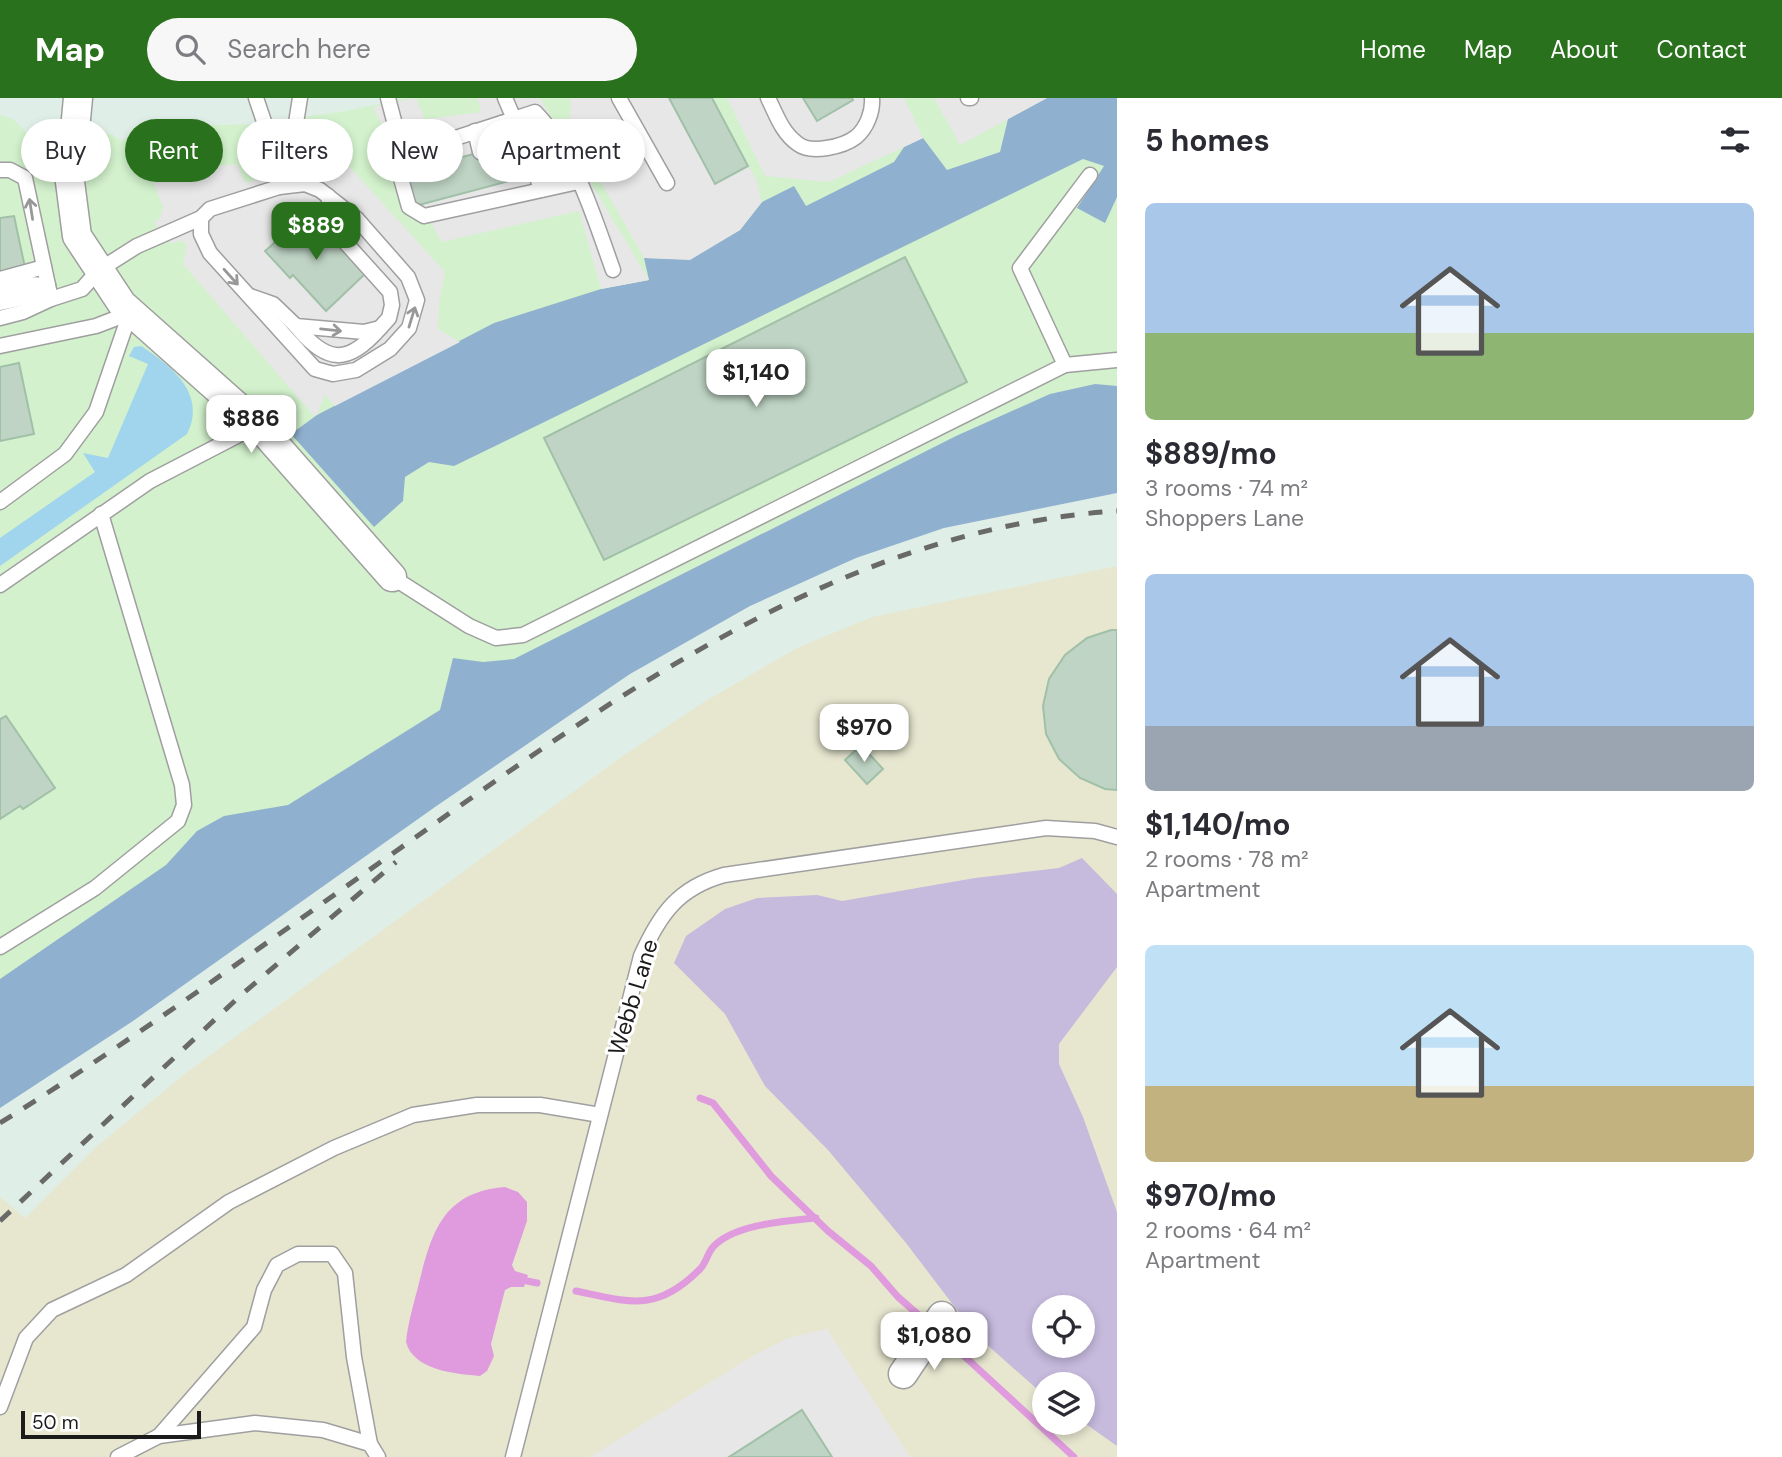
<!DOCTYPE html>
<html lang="en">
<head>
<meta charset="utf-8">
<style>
	:root { --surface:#fff; --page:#f7f7f7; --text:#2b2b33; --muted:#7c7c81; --accent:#29711c }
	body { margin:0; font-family:"DM Sans",sans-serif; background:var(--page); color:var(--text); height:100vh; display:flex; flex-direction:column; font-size:26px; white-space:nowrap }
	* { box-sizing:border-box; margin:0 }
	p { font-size:23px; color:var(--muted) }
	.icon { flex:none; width:38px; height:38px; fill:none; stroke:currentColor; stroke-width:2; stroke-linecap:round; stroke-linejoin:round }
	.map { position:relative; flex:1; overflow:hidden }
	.drawer { display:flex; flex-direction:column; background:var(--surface); width:665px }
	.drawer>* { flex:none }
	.hud { position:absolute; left:21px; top:21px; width:665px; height:63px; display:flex; gap:14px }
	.buttons { position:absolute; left:1032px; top:1197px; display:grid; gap:14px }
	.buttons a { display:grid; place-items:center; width:63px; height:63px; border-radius:50%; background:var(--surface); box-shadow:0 4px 10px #0003; font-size:35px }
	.scale { position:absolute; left:21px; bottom:18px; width:180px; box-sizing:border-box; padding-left:7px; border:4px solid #1b1b1b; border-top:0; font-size:19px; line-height:24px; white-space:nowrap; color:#1b1b1b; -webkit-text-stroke:5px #fff; paint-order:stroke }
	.price { position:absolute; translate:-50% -60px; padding:0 16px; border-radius:14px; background:#fff; color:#222; font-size:23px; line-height:46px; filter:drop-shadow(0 2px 4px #0008) }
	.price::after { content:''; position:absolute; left:50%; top:42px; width:21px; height:16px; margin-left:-10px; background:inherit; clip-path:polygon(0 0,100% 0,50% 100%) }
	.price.active { background:var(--accent); color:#fff }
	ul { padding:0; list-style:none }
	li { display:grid; align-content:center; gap:14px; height:371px; padding:0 28px }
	li span { display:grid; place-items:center; height:217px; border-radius:10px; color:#555 }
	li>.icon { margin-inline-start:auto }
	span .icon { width:126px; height:126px; fill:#fffc; stroke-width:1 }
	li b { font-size:30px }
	h2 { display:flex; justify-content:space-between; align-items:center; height:84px; padding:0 28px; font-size:30px }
	.pill { padding:0 24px; border-radius:32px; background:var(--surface); box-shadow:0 4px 10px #0003; font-size:24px; line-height:63px }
	.pill.active { background:var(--accent); color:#fff }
	header { display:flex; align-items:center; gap:42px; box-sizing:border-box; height:98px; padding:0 35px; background:var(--accent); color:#fff }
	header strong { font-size:33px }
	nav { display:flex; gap:38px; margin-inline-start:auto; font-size:24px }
	.search { width:490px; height:63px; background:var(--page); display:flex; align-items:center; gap:18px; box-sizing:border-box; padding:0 24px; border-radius:38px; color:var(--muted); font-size:26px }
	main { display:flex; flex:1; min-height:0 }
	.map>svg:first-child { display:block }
</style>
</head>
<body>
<header>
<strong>Map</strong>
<div class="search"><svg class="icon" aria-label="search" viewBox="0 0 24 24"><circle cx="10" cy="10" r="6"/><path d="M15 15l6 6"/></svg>Search here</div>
<nav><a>Home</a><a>Map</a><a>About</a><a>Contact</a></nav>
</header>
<main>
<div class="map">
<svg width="1117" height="1359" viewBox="0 0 1117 1359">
	<rect width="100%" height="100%" fill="#dfeee6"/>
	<polygon fill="#d2f1cc" points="408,0 1117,0 1117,385 1051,389 780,475 0,998 0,17 13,21 35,43 45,36 111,36 121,43 140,32 154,29 256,26 346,13"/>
	<path fill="#e7e7d0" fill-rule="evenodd" d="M1117,468V1359H0V1099L25,1120L96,1049L187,974L620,660L704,604L797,550L872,519ZM1045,1209H1083V1248H1045ZM1045,1286H1083V1325H1045Z"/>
	<path fill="#a0d5ed" d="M141,248C172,268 207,296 187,336L0,468V440L95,374L83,355L108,360L148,266L129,258L134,249Z"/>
	<g fill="#90b0d0">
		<polygon points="1047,0 1117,0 1117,99 1105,125 1077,110 1104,68 1083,61 454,368 429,364 405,379 403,403 374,429 291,336 317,317 494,225 601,191 649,182 644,160 690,161 740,132 762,104 794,88 806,108 894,64 904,49 923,40 947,72 1000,54 1008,21"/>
		<polygon points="1095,286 1117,288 1117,395 944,430 856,460 750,508 630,576 435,709 133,923 0,1010 0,881 166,767 197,733 224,718 288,707 440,612 453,560 483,564 514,561 956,338 1050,296"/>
	</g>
	<path fill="#c6badd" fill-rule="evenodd" d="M1082,760L1117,796V869L1059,946V966L1083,1019L1117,1114V1348L1083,1324V1286H1045V1298L976,1237L906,1145L828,1052L765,988L725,916L674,865L686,838L725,811L757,800L817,797L842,803L975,780L1059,770ZM1045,1209H1083V1248H1045Z"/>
	<g fill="#e7e7e7">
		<polygon points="416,0 425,21 481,14 477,0 540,0 649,182 601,191 579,113 441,144 373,9"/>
		<polygon points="571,0 712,0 756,81 762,104 740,132 690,162 644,160 569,28"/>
		<polygon points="727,0 904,0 923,40 829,84 765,78"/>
		<polygon points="934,0 1047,0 960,47"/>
		<polygon points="338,56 445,174 439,204 438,231 460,244 335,308 325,297 317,317 313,317 183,166 187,147 181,142 172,146 154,125 160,120 163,109 149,74 237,66 244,83 248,85 260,79 267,67 310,59 315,66 321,67"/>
		<polygon points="827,1231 910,1359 590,1359 751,1259 788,1240"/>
	</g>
	<path fill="#df9bdd" d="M505,1089L518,1094L527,1104V1123L512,1167L515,1173L528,1177L524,1189H511L505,1192L491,1246L494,1258L487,1273L480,1278C455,1276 413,1272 406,1244C408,1224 414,1205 419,1185C432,1134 443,1094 505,1089Z"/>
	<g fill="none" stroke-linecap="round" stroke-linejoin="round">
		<g stroke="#df9bdd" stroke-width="7">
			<polyline points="700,1000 713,1005 771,1078 828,1133 871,1168 898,1199 929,1226"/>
			<polyline points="522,1182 537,1185"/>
			<path d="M576,1193C629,1204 656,1215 699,1172C706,1166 707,1156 713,1149C734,1126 787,1123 816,1120"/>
			<polyline points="938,1234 1074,1359"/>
		</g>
	</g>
	<g fill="#bfd4c4" stroke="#a1c0a8" stroke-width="2">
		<polygon points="669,0 712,0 748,68 715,86"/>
		<polygon points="803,0 852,0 853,2 817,23"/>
		<polygon points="549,36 558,70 415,108 406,74"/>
		<polygon points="306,117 323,137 328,133 366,175 326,213 293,177 290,180 265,153"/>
		<polygon points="14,118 30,193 0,200 0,120"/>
		<polygon points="905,159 967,284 604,462 544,340"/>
		<polygon points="19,265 34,336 0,343 0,269"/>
		<polygon points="1111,532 1117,532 1117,692 1105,691 1080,680 1059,661 1046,636 1043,608 1049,581 1065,557 1087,540"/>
		<polygon points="6,618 55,690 23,711 20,708 0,721 0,621"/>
		<polygon points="861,647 883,671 867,686 845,662"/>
		<polygon points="802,1312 832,1359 729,1359"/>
	</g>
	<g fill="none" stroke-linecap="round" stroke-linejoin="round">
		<defs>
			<g id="service">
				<polyline points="256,0 276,59 279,89"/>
				<polyline points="300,0 296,25 305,86"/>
				<polyline points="388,0 403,57 514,21 505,0"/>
				<polyline points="619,0 667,85"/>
				<path d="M768,0C776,16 782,35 798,46C811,56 843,49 856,39C867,30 873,13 872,0"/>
				<polyline points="968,0 971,0"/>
				<polyline points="520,19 527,42"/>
				<path d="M514,21L535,14C576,56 593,117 613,172"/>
				<polyline points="502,25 508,47"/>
				<polyline points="475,33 480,54"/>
				<polyline points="449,42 453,61"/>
				<polyline points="425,50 428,68"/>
				<polyline points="403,57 395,59 409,109 424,118 578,84"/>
				<polyline points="0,72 10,72 25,80 51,201"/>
				<polyline points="536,76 541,92"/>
				<polyline points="1090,77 1020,170 1065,267 1117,262"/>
				<polyline points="0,181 44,169"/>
				<polyline points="0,192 28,186 47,187"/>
				<polyline points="250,198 273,206 296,228 364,234 380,230 389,220 392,207 390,194 336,134 328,98"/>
				<polyline points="0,205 29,199 48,187"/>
				<polyline points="0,220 23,214 51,201 82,191 99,172 137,148 201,120 210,111 279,89 305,86 320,92 357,121 408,179 417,202 409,230 390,251 356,272 333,276 315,271 210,155 201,136 201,120"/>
				<path d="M296,228C327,266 348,267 380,230"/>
				<polyline points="0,248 96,228 130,215"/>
				<polyline points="0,404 65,356 96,314 130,215"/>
				<polyline points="392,479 469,528 496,540 523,537 1065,267"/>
				<polyline points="0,487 150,383 258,327"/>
				<polyline points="0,849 95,790 178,723 184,707 182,687 101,416"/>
				<polyline points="0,1309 26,1240 52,1212 126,1177 229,1104 334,1050 413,1017 477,1007 540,1007 600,1017"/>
				<polyline points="159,1338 254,1229 264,1192 277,1167 298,1156 332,1156 345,1175 354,1259 370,1346"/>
				<polyline points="118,1359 159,1338 255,1325 323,1332 370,1346 378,1359"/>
				<path d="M513,1359L641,858C660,816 678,790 724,777L1046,730L1095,733L1117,739"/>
			</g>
			<g id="minor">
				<polyline points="78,0 70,84 77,138 122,206 258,327 392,479"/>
				<polyline points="903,1276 942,1218"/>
			</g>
		</defs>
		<use href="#service" stroke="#9f9f9f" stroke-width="17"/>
		<use href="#minor" stroke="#9f9f9f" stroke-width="31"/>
		<use href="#service" stroke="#fff" stroke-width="14"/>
		<use href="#minor" stroke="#fff" stroke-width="28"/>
		<g stroke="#696969" stroke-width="5" stroke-dasharray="14 14" stroke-linecap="butt">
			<path d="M0,1025C143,936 278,836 416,739C626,590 851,430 1117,413"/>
			<polyline points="0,1123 240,898 396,764"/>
		</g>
	</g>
	<defs><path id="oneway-shaft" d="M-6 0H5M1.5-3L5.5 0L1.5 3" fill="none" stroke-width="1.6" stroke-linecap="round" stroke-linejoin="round" transform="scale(1.75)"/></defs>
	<g stroke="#989898">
		<use href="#oneway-shaft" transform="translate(31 111) rotate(-99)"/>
		<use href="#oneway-shaft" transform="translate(231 179) rotate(48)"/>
		<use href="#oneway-shaft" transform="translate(412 219) rotate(-73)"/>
		<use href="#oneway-shaft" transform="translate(331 232) rotate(6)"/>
	</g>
	<g text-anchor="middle" stroke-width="6" stroke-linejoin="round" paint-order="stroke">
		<g font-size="23" fill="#1b1b1b" stroke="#fff">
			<text transform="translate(633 899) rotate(-73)" y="8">Webb Lane</text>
		</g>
	</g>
</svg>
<div class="buttons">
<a><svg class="icon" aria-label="locate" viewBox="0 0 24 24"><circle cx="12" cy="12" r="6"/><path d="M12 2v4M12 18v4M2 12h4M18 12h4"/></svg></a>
<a><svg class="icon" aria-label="layers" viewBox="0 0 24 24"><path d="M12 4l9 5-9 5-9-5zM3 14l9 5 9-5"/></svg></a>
</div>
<div class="scale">50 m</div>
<b class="price active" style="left:316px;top:164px">$889</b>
<b class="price" style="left:756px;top:311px">$1,140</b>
<b class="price" style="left:251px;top:357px">$886</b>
<b class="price" style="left:864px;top:666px">$970</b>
<b class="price" style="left:934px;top:1274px">$1,080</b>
<div class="hud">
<a class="pill">Buy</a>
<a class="pill active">Rent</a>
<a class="pill">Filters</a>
<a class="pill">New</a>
<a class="pill">Apartment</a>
</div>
</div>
<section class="drawer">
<h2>5 homes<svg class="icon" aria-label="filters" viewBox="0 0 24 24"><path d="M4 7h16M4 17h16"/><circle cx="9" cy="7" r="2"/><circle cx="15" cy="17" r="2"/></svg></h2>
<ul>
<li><span style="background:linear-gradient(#a9c7e8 60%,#8fb573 0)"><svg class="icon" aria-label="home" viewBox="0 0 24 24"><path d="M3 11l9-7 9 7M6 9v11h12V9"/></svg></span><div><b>$889/mo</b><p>3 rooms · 74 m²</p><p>Shoppers Lane</p></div></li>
<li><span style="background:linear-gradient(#a9c7e8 70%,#9aa5b1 0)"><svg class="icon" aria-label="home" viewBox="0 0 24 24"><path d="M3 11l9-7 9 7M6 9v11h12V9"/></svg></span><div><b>$1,140/mo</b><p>2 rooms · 78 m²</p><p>Apartment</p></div></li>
<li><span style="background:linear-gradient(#bfe0f5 65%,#c2b280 0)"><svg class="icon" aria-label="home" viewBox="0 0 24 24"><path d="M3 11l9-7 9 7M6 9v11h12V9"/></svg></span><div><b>$970/mo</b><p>2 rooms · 64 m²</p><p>Apartment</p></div></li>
</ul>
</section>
</main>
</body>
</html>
